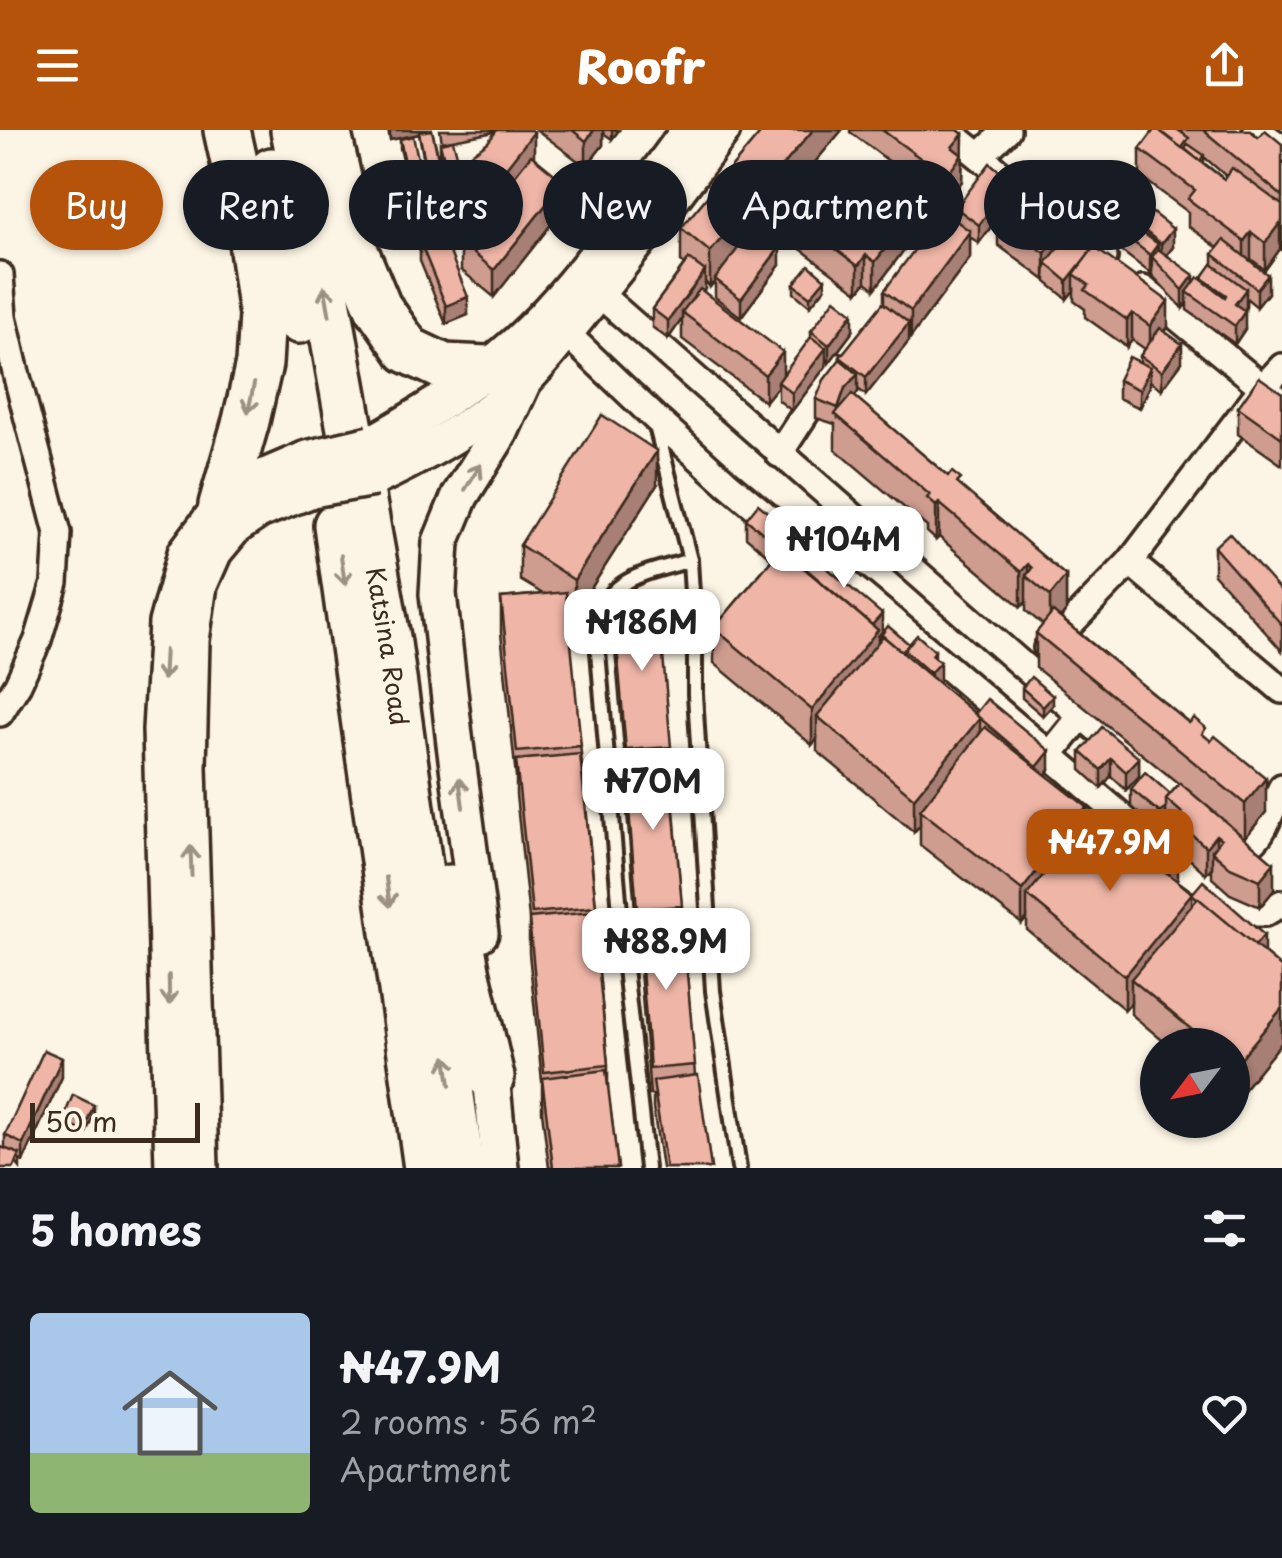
<!DOCTYPE html>
<html lang="en">
<head>
<meta charset="utf-8">
<style>
	:root { --surface:#171b24; --page:#242831; --text:#f1f3f6; --muted:#9ea1a6; --accent:#b45309 }
	body { margin:0; font-family:"Playpen Sans",sans-serif; background:var(--page); color:var(--text); height:100vh; display:flex; flex-direction:column; font-size:38px; white-space:nowrap }
	* { box-sizing:border-box; margin:0 }
	p { font-size:32px; color:var(--muted) }
	.icon { flex:none; width:55px; height:55px; fill:none; stroke:currentColor; stroke-width:2; stroke-linecap:round; stroke-linejoin:round }
	.map { position:relative; height:1038px; overflow:hidden }
	.drawer { display:flex; flex-direction:column; background:var(--surface); flex:1 }
	.drawer>* { flex:none }
	.hud { position:absolute; left:30px; top:30px; width:1222px; height:90px; display:flex; gap:20px }
	.needle { width:65px; rotate:238deg }
	.fabs { position:absolute; left:1140px; top:898px; display:grid; gap:20px }
	.fabs a { display:grid; place-items:center; width:110px; height:110px; border-radius:50%; background:var(--surface); box-shadow:0 2px 8px #0004; font-size:50px }
	.scale { position:absolute; left:30px; bottom:25px; width:170px; box-sizing:border-box; padding-left:10px; border:5px solid #3b2a1e; border-top:0; font-size:28px; line-height:35px; white-space:nowrap; color:#3b2a1e; -webkit-text-stroke:8px #fcf5e5; paint-order:stroke }
	.price { position:absolute; translate:-50% -85px; padding:0 22px; border-radius:20px; background:#fff; color:#222; font-size:32px; line-height:65px; filter:drop-shadow(0 2px 5px #0008) }
	.price::after { content:''; position:absolute; left:50%; top:60px; width:30px; height:22px; margin-left:-15px; background:inherit; clip-path:polygon(0 0,100% 0,50% 100%) }
	.price.current { background:var(--accent); color:#fff }
	ul { padding:0; list-style:none }
	li { display:flex; align-items:center; gap:30px; height:250px; padding:0 30px }
	li span { display:grid; place-items:center; flex:none; width:280px; height:200px; border-radius:10px; color:#555 }
	li>.icon { margin-inline-start:auto }
	span .icon { width:120px; height:120px; fill:#fffc; stroke-width:1 }
	li b { font-size:42px }
	h2 { display:flex; justify-content:space-between; align-items:center; height:120px; padding:0 30px; font-size:42px }
	.chip { padding:0 35px; border-radius:45px; background:var(--surface); box-shadow:0 2px 8px #0004; font-size:35px; line-height:90px }
	.chip.current { background:var(--accent); color:#fff }
	header { display:flex; justify-content:space-between; align-items:center; height:130px; padding:0 30px; background:var(--accent); color:#fff; font-size:45px; font-weight:800 }
	.map>svg:first-child { display:block }
</style>
</head>
<body>
<header><svg class="icon" aria-label="menu" viewBox="0 0 24 24"><path d="M4 6h16M4 12h16M4 18h16"/></svg>Roofr<svg class="icon" aria-label="share" viewBox="0 0 24 24"><path d="M12 15V3M7 8l5-5 5 5M5 13v7h14v-7"/></svg></header>
<div class="map">
<svg width="1282" height="1038" viewBox="0 0 1282 1038">
	<rect width="100%" height="100%" fill="#fcf5e5"/>
	<filter id="ink" filterUnits="userSpaceOnUse"><feTurbulence type="fractalNoise" baseFrequency=".01" numOctaves="2"/><feDisplacementMap in="SourceGraphic" scale="20" xChannelSelector="R" yChannelSelector="G"/><feConvolveMatrix kernelMatrix="1 2 1 2 8 2 1 2 1" color-interpolation-filters="sRGB"/></filter>
	<g filter="url(#ink)">
		<g fill="none" stroke-linecap="round" stroke-linejoin="round">
			<defs>
				<g id="lane">
					<polyline points="655,292 690,430 695,514 695,564 713,861 739,1038"/>
					<path d="M647,1038L624,829L596,498C606,446 646,444 690,430"/>
				</g>
				<g id="street">
					<polyline points="947,0 1104,127"/>
					<polyline points="1256,0 1282,18"/>
					<polyline points="980,26 1007,0"/>
					<polyline points="0,145 3,187 16,243 58,403 55,453 38,510 18,554 0,583"/>
					<polyline points="1143,159 1282,273"/>
					<path d="M597,162L1029,541L1235,715C1242,716 1246,717 1252,712C1265,704 1274,671 1282,657"/>
					<polyline points="565,202 654,287 727,353 924,517 1175,732 1234,775 1253,783 1265,783 1282,773"/>
					<polyline points="779,324 818,264 839,237"/>
					<polyline points="1130,432 1282,560"/>
					<polyline points="1047,518 1130,432 1263,257 1282,237"/>
					<polyline points="1050,625 1082,585"/>
				</g>
				<g id="secondary">
					<path d="M371,314C435,278 499,237 549,182C601,126 644,61 690,0"/>
					<path d="M374,348C414,329 451,309 487,283C525,255 556,213 586,176C633,118 678,60 722,0"/>
					<polyline points="480,803 455,614 438,464 441,412 460,366 500,302 526,245"/>
					<polyline points="489,925 500,1038"/>
					<polyline points="173,1038 161,600 167,493 186,423 222,375 244,356 307,329"/>
					<polyline points="200,1038 188,637 191,510 199,455 214,421 234,397 259,380 312,359"/>
				</g>
				<g id="highway">
					<path id="s1" d="M294,0L315,102L388,513L461,1038"/>
					<polyline points="327,0 354,119 378,177 408,220 444,237 487,239"/>
					<polyline points="272,41 299,190"/>
					<polyline points="222,375 246,291 259,234 262,185 252,112 227,0"/>
					<polyline points="337,395 427,1038"/>
					<polyline points="451,758 467,845 491,947"/>
				</g>
			</defs>
			<use href="#lane" stroke="#3b2a1e" stroke-width="20"/>
			<use href="#street" stroke="#3b2a1e" stroke-width="32"/>
			<use href="#secondary" stroke="#3b2a1e" stroke-width="42"/>
			<use href="#highway" stroke="#3b2a1e" stroke-width="52"/>
			<use href="#lane" stroke="#fcf5e5" stroke-width="12"/>
			<use href="#street" stroke="#fcf5e5" stroke-width="25"/>
			<use href="#secondary" stroke="#fcf5e5" stroke-width="35"/>
			<use href="#highway" stroke="#fcf5e5" stroke-width="45"/>
			<defs>
				<g id="secondary-bridge">
					<polyline points="307,329 371,314"/>
					<polyline points="312,359 374,348"/>
				</g>
			</defs>
			<use href="#secondary-bridge" stroke="#3b2a1e" stroke-width="42" stroke-linecap="butt"/>
			<use href="#secondary-bridge" stroke="#fcf5e5" stroke-width="35"/>
		</g>
		<g fill="#ce9d90" stroke="#3b2a1e" stroke-width="2.5" fill-rule="evenodd">
			<polygon points="388,0 432,0 443,45 445,43 440,22 440,13 459,33 534,28 564,78 494,167 461,140 461,113 489,78 450,106 438,74 438,69 432,70 468,185 446,194 420,131 420,122 407,92 407,74 413,71 400,18 400,9 419,33 424,32 419,4 390,10"/>
			<polygon points="440,0 495,0 495,2 442,12"/>
			<polygon points="537,0 619,0 612,9 603,3 603,15 586,37"/>
			<polygon points="763,0 842,0 796,55 809,64 865,84 855,98 858,101 923,94 875,159 866,152 858,162 774,99 774,82 758,100 780,135 741,187 715,167 715,151 710,157 705,152 703,161 783,245 811,208 811,201 853,201 829,233 826,230 826,236 792,281 778,270 778,256 765,272 682,209 682,189 668,209 652,197 652,179 684,135 681,132 681,98"/>
			<polygon points="850,0 958,0 963,4 962,51 946,74 850,2"/>
			<path d="M1179,0H1250L1258,7L1282,14V120L1280,119L1265,140L1251,129L1250,130L1268,163L1257,177L1246,168V177L1244,180L1245,199L1235,214L1187,180V172L1183,178L1152,145V140L1150,143L1103,107V101L1101,104L1072,83V65L1114,82L1121,86V82L1173,117L1167,125L1194,152L1202,150V148L1213,134V124L1218,118L1188,96V82L1140,46V19L1161,2L1179,1ZM1204,27L1226,46L1224,49L1204,33Z"/>
			<polygon points="1007,65 1001,73 1001,78 990,98 979,113 970,107 970,128 911,207 909,206 909,211 866,265 858,259 858,262 854,266 1066,446 1066,481 1061,488 1206,607 1266,682 1245,708 1274,760 1260,777 1230,764 1212,748 1212,737 1206,744 1176,717 1176,704 1166,695 1160,702 1131,677 1131,659 1170,664 1179,654 1036,538 1036,503 1043,495 1026,481 1026,472 1021,477 939,407 936,410 927,402 927,397 835,319 835,294 816,288 816,269 840,230 840,227 884,173 884,161 956,91 956,78"/>
			<polygon points="998,88 1068,105 1168,197 1165,202 1182,232 1162,259 1150,251 1150,256 1140,278 1118,268 1118,250 1140,233 1140,226 1145,219 1132,210 1127,217 1085,187 1085,179 1074,171 1074,160 1067,169 1046,152 1046,148 1045,150 998,115"/>
			<polygon points="794,154 825,158 810,176 794,163"/>
			<polygon points="1282,263 1282,335 1238,304 1238,277"/>
			<polygon points="657,355 574,485 567,480 596,777 596,812 608,935 608,961 618,1038 549,1038 542,982 542,951 529,823 529,788 516,665 516,647 501,503 501,468 543,464 520,450 520,415"/>
			<polygon points="746,389 807,432 803,437 882,502 878,508 909,514 935,528 940,550 937,552 975,584 1050,640 1046,644 1087,692 1178,749 1176,750 1282,838 1282,912 1235,970 1232,968 1232,915 1168,915 1131,884 1131,873 1125,880 1027,800 1027,788 1022,794 920,715 920,695 914,702 817,621 817,609 812,615 714,533 714,498 772,429 746,407"/>
			<polygon points="1214,417 1282,463 1282,521 1214,444"/>
			<polygon points="613,471 671,617 671,642 695,945 711,1038 662,1038 653,978 653,965 650,965 625,657 625,630 613,498"/>
			<polygon points="1022,558 1053,575 1043,586 1022,568"/>
			<polygon points="1081,622 1139,628 1139,646 1126,660 1111,646 1101,658 1081,640"/>
			<polygon points="62,947 23,1032 20,1030 20,1038 5,1019 5,1005"/>
			<polygon points="65,984 94,984 86,1003 65,993"/>
		</g>
		<g fill="#a77f75" stroke="#3b2a1e" stroke-width="2.5">
			<polygon points="390,0 429,0 429,2 390,10"/>
			<polygon points="594,0 603,0 603,15 586,37 586,11"/>
			<polygon points="612,0 619,0 612,9"/>
			<polygon points="813,0 842,0 778,76 774,72 774,82 710,157 710,122"/>
			<polygon points="534,2 534,29 505,66 450,106 450,79"/>
			<polygon points="963,4 962,51 946,74 946,47 952,17"/>
			<polygon points="1007,47 1007,65 1001,73 1001,78 990,98 979,113 979,95 999,57"/>
			<polygon points="438,51 438,69 414,75 414,57"/>
			<polygon points="564,52 564,78 494,167 494,140"/>
			<polygon points="865,66 865,84 846,111 846,93"/>
			<polygon points="923,68 923,94 875,159 875,132"/>
			<polygon points="1114,68 1114,86 1103,89 1103,101 1101,104 1101,86"/>
			<polygon points="1068,91 1068,118 1046,133 1045,150 1045,123"/>
			<polygon points="1280,93 1280,119 1265,140 1265,113"/>
			<polygon points="443,94 443,112 420,112 420,122 420,104"/>
			<polygon points="1173,99 1173,117 1161,132 1161,114"/>
			<polygon points="970,101 970,128 911,207 911,181"/>
			<polygon points="1251,102 1251,129 1244,138 1244,111"/>
			<polygon points="1158,114 1158,132 1152,127 1152,140 1150,143 1150,125"/>
			<polygon points="780,117 780,135 741,187 741,169"/>
			<polygon points="1093,118 1074,144 1074,160 1067,169 1067,151"/>
			<polygon points="866,125 866,152 858,162 858,136"/>
			<polygon points="705,141 705,159 686,185 682,182 682,189 668,209 668,191"/>
			<polygon points="1194,145 1194,163 1187,162 1187,172 1183,178 1183,160"/>
			<polygon points="1268,145 1268,163 1257,177 1257,159"/>
			<polygon points="825,149 825,158 810,176 810,167"/>
			<polygon points="1246,159 1246,177 1235,192 1235,174"/>
			<polygon points="468,167 468,185 446,194 446,176"/>
			<polygon points="1168,171 1168,197 1150,223 1150,196"/>
			<polygon points="1245,181 1245,199 1235,214 1235,196"/>
			<polygon points="853,183 853,201 829,233 829,215"/>
			<polygon points="1132,183 1132,210 1127,217 1127,190"/>
			<polygon points="909,193 909,211 866,265 866,247"/>
			<polygon points="1182,214 1182,232 1162,259 1162,241"/>
			<polygon points="826,218 826,236 792,281 792,263"/>
			<polygon points="783,222 783,249 778,252 778,256 765,272 765,245"/>
			<polygon points="1150,237 1150,256 1140,278 1140,260"/>
			<polygon points="858,244 858,262 838,287 838,278 845,258"/>
			<polygon points="657,321 657,355 574,485 574,450"/>
			<polygon points="939,373 939,407 936,410 936,376"/>
			<polygon points="807,414 807,432 794,447 794,429"/>
			<polygon points="1028,434 1028,448 1026,446 1026,472 1021,477 1021,442"/>
			<polygon points="1066,446 1066,481 1050,501 1050,466"/>
			<polygon points="882,484 882,502 878,506 878,535 817,586 817,609 812,615 812,580 871,496"/>
			<polygon points="935,521 935,537 940,532 940,550 930,561 932,525"/>
			<polygon points="1053,566 1053,575 1043,586 1043,577"/>
			<polygon points="980,588 980,623 920,680 920,695 914,702 914,668"/>
			<polygon points="1050,621 1050,640 1037,655 1037,637"/>
			<polygon points="1111,628 1111,646 1101,658 1101,640"/>
			<polygon points="1139,628 1139,646 1126,660 1126,642"/>
			<polygon points="1266,648 1266,682 1245,708 1245,674"/>
			<polygon points="1087,677 1087,711 1027,765 1027,788 1022,794 1022,760"/>
			<polygon points="1166,677 1166,695 1160,702 1160,683"/>
			<polygon points="1216,705 1216,725 1212,721 1212,737 1206,744 1206,717"/>
			<polygon points="1178,731 1178,749 1167,761 1167,743"/>
			<polygon points="1274,733 1274,760 1260,777 1260,750"/>
			<polygon points="1192,763 1192,798 1131,849 1131,873 1125,880 1125,846"/>
			<polygon points="1264,805 1264,823 1253,835 1253,817"/>
			<polygon points="1282,878 1282,912 1235,970 1235,935"/>
			<polygon points="62,928 62,947 23,1032 23,1014"/>
			<polygon points="94,975 94,984 86,1003 86,994"/>
		</g>
		<g fill="#efb6a7" stroke="#3b2a1e" stroke-width="2.5">
			<polygon points="432,0 438,28 425,31 419,2"/>
			<polygon points="497,0 531,0 534,2 505,39 450,79 438,48 488,12"/>
			<polygon points="572,0 594,0 586,11"/>
			<polygon points="763,0 813,0 710,122 681,98"/>
			<polygon points="882,0 958,0 963,4 952,17 962,25 946,47"/>
			<polygon points="1154,0 1159,0 1224,49 1232,38 1282,75 1282,94 1280,93 1265,113 1251,102 1244,111 1188,69 1195,60 1140,19"/>
			<polygon points="1162,0 1178,0 1189,8 1182,18 1161,2"/>
			<polygon points="1203,0 1250,0 1258,7 1265,0 1282,14 1282,66"/>
			<polygon points="413,6 419,33 409,36 409,42 407,42 400,9"/>
			<polygon points="453,10 459,33 447,41 440,13"/>
			<polygon points="1188,14 1204,25 1200,31 1185,19"/>
			<polygon points="531,25 564,52 494,140 461,113"/>
			<polygon points="438,28 443,45 438,48 439,51 414,57 409,36"/>
			<polygon points="990,33 1007,47 999,57 1001,60 990,80 979,95 956,78"/>
			<polygon points="828,38 865,66 846,92 809,64"/>
			<polygon points="1085,46 1114,68 1101,86 1072,65"/>
			<polygon points="897,48 923,68 875,132 866,125 858,136 774,72 790,50 858,101"/>
			<polygon points="1022,56 1068,91 1045,123 998,88"/>
			<polygon points="429,64 443,94 420,104 407,74"/>
			<polygon points="1132,67 1173,99 1161,114 1121,82"/>
			<polygon points="1110,79 1158,114 1150,125 1103,89"/>
			<polygon points="943,81 970,101 911,181 884,161"/>
			<polygon points="754,97 780,117 741,169 715,149"/>
			<polygon points="1072,101 1093,118 1067,151 1046,133"/>
			<polygon points="442,103 468,167 446,176 420,112"/>
			<polygon points="1224,110 1268,145 1257,159 1213,124"/>
			<polygon points="1094,117 1168,171 1150,196 1132,183 1127,190 1085,160 1089,155 1074,144"/>
			<polygon points="1158,119 1194,145 1183,160 1152,127"/>
			<polygon points="689,129 705,141 668,191 652,179"/>
			<polygon points="1212,134 1246,159 1235,174 1245,181 1235,196 1187,162 1198,147 1225,167 1226,165 1202,148"/>
			<polygon points="809,135 825,149 810,167 794,154"/>
			<polygon points="700,159 783,222 765,245 682,182"/>
			<polygon points="835,169 853,183 829,215 811,201"/>
			<polygon points="883,173 909,193 866,247 840,227"/>
			<polygon points="1160,198 1182,214 1162,241 1140,226"/>
			<polygon points="811,207 826,218 792,263 778,252"/>
			<polygon points="1129,227 1150,237 1140,260 1118,250"/>
			<polygon points="840,229 858,244 845,258 838,278 816,269 824,250"/>
			<polygon points="1259,247 1282,263 1282,308 1238,277"/>
			<polygon points="852,264 948,346 952,342 961,349 957,353 1066,446 1050,466 1026,446 1032,438 1028,434 1021,442 939,373 936,376 927,368 930,365 835,284"/>
			<polygon points="602,285 657,321 574,450 520,415"/>
			<polygon points="758,374 807,414 794,429 746,389"/>
			<polygon points="1229,403 1282,463 1282,495 1214,417"/>
			<polygon points="781,419 878,500 812,580 714,498"/>
			<polygon points="814,427 882,484 872,495 805,438"/>
			<polygon points="566,462 581,616 517,622 501,468"/>
			<polygon points="658,468 671,617 626,620 613,471"/>
			<polygon points="1053,482 1189,593 1194,588 1206,598 1202,604 1211,611 1215,606 1266,648 1245,674 1036,503"/>
			<polygon points="888,496 909,514 902,522 883,506 880,510 878,509"/>
			<polygon points="917,505 935,521 932,525 940,532 930,543 904,520"/>
			<polygon points="883,506 980,588 914,668 817,586"/>
			<polygon points="1031,547 1053,566 1043,577 1022,558"/>
			<polygon points="987,569 1050,621 1037,637 975,584"/>
			<polygon points="985,597 1087,677 1022,760 920,680"/>
			<polygon points="1102,597 1139,628 1126,642 1111,628 1101,640 1081,622"/>
			<polygon points="580,624 596,777 532,783 516,630"/>
			<polygon points="669,627 682,776 637,779 625,630"/>
			<polygon points="1145,642 1170,664 1166,669 1166,677 1160,683 1131,659"/>
			<polygon points="1180,653 1274,733 1260,750 1230,737 1212,721 1221,709 1216,705 1206,717 1176,691 1182,683 1166,669"/>
			<polygon points="1094,683 1192,763 1125,846 1027,765"/>
			<polygon points="1122,685 1178,731 1167,743 1112,697"/>
			<polygon points="1203,751 1264,805 1255,816 1192,764"/>
			<polygon points="1198,768 1282,838 1282,878 1235,935 1232,933 1232,915 1210,915 1131,849"/>
			<polygon points="593,782 608,935 544,942 529,788"/>
			<polygon points="682,786 695,935 650,939 638,789"/>
			<polygon points="44,920 62,928 23,1014 5,1005"/>
			<polygon points="606,940 618,1038 553,1038 542,948"/>
			<polygon points="698,945 711,1038 666,1038 653,951"/>
			<polygon points="73,965 94,975 86,994 65,984"/>
			<polygon points="1,1017 20,1024 14,1038 0,1038"/>
		</g>
		<defs><path id="oneway-shaft" d="M-6 0H5M1.5-3L5.5 0L1.5 3" fill="none" stroke-width="1.6" stroke-linecap="round" stroke-linejoin="round" transform="scale(2.5)"/></defs>
		<g stroke="#9c9082">
			<use href="#oneway-shaft" transform="translate(327 171) rotate(-100)"/>
			<use href="#oneway-shaft" transform="translate(251 268) rotate(102)"/>
			<use href="#oneway-shaft" transform="translate(473 347) rotate(-58)"/>
			<use href="#oneway-shaft" transform="translate(343 440) rotate(82)"/>
			<use href="#oneway-shaft" transform="translate(164 535) rotate(93)"/>
			<use href="#oneway-shaft" transform="translate(461 663) rotate(-98)"/>
			<use href="#oneway-shaft" transform="translate(191 731) rotate(-92)"/>
			<use href="#oneway-shaft" transform="translate(388 762) rotate(82)"/>
			<use href="#oneway-shaft" transform="translate(169 860) rotate(89)"/>
			<use href="#oneway-shaft" transform="translate(448 941) rotate(-98)"/>
		</g>
	</g>
	<g text-anchor="middle" stroke-width="8" stroke-linejoin="round" paint-order="stroke">
		<g font-size="25" fill="#3b2a1e" stroke="#fcf5e5">
			<text dy="9" stroke="none"><textPath href="#s1" startOffset="525">Katsina Road</textPath></text>
		</g>
	</g>
</svg>
<div class="fabs">
<a><svg class="needle" viewBox="-14 -14 28 28"><path d="M0-13l5 13h-10z" fill="#e53935"/><path d="M0 13l5-13h-10z" fill="#9ea1a6"/></svg></a>
</div>
<div class="scale">50 m</div>
<b class="price" style="left:844px;top:461px">₦104M</b>
<b class="price" style="left:642px;top:544px">₦186M</b>
<b class="price" style="left:653px;top:703px">₦70M</b>
<b class="price current" style="left:1110px;top:764px">₦47.9M</b>
<b class="price" style="left:666px;top:863px">₦88.9M</b>
<div class="hud">
<a class="chip current">Buy</a>
<a class="chip">Rent</a>
<a class="chip">Filters</a>
<a class="chip">New</a>
<a class="chip">Apartment</a>
<a class="chip">House</a>
</div>
</div>
<section class="drawer">
<h2>5 homes<svg class="icon" aria-label="filters" viewBox="0 0 24 24"><path d="M4 7h16M4 17h16"/><circle cx="9" cy="7" r="2"/><circle cx="15" cy="17" r="2"/></svg></h2>
<ul>
<li><span style="background:linear-gradient(#a9c7e8 70%,#8fb573 0)"><svg class="icon" aria-label="home" viewBox="0 0 24 24"><path d="M3 11l9-7 9 7M6 9v11h12V9"/></svg></span><div><b>₦47.9M</b><p>2 rooms · 56 m²</p><p>Apartment</p></div><svg class="icon" aria-label="heart" viewBox="0 0 24 24"><path d="M12 20l-8-8c-3-5 5-10 8-4 3-6 11-1 8 4z"/></svg></li>
</ul>
</section>
</body>
</html>
